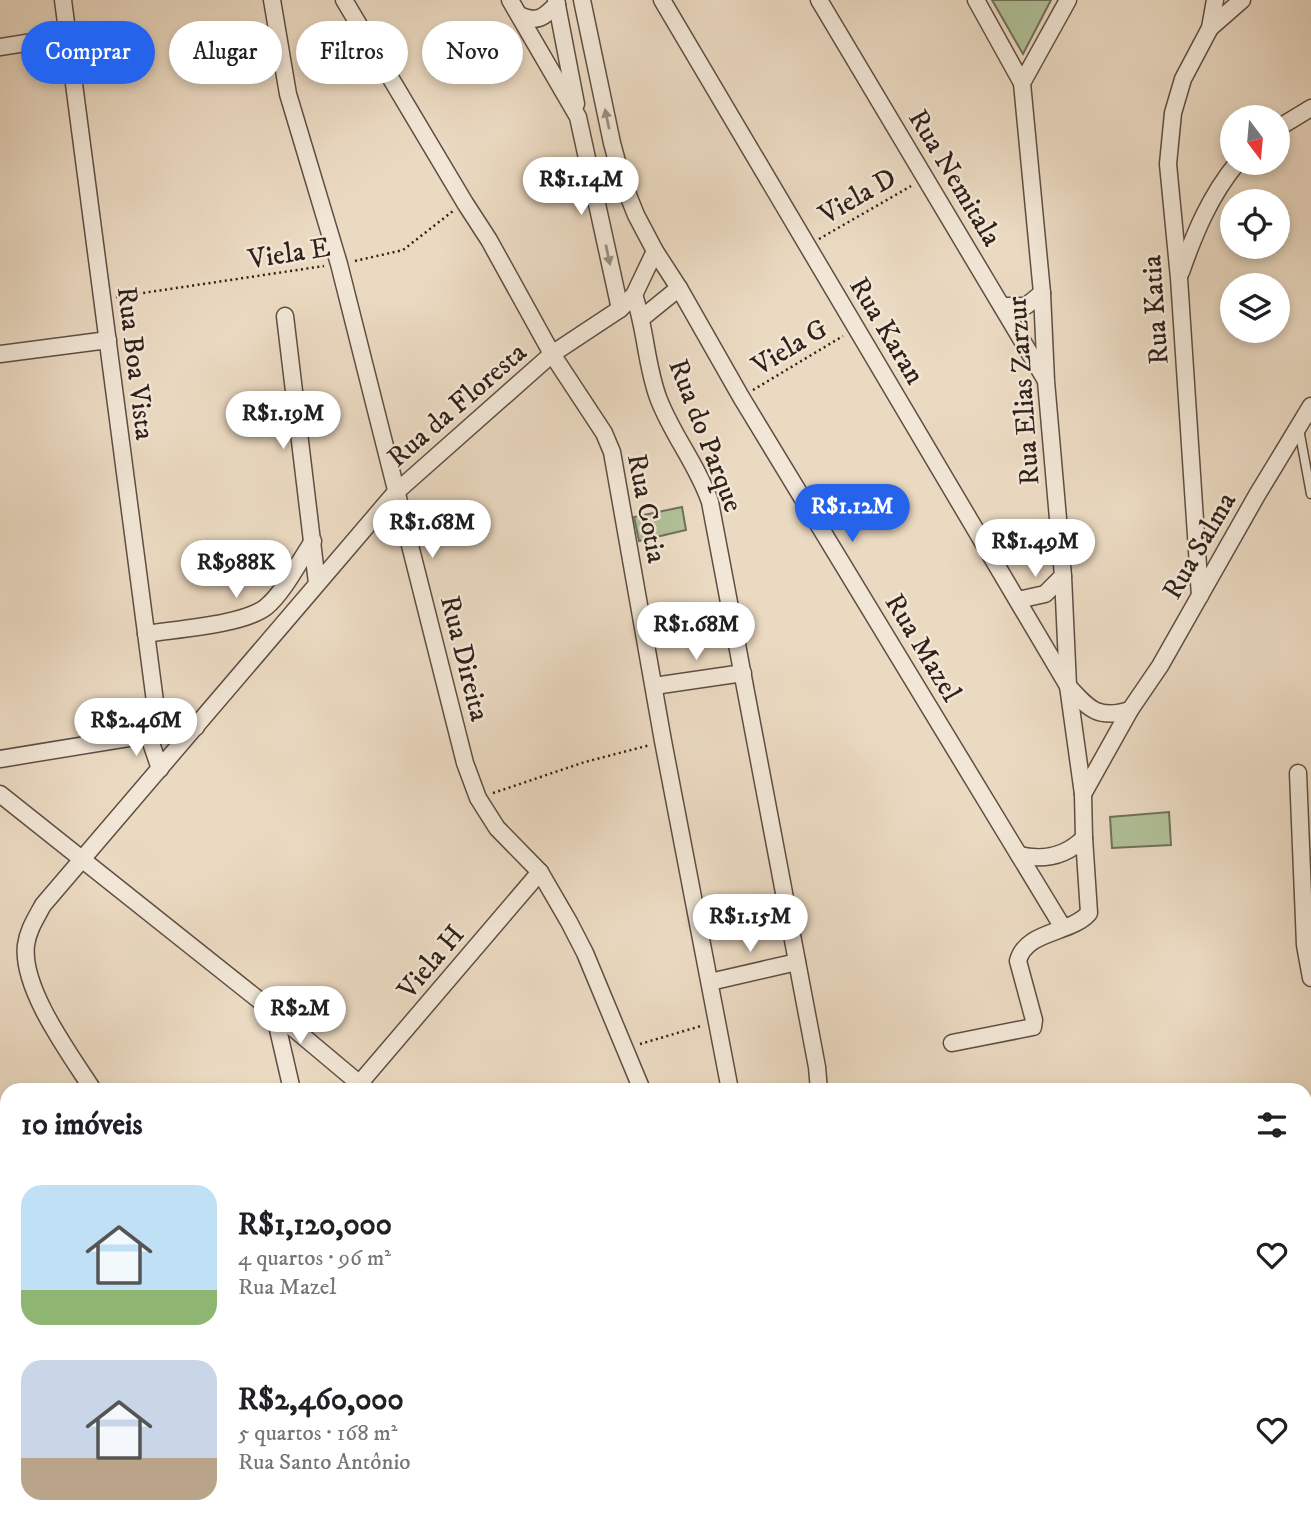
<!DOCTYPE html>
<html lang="pt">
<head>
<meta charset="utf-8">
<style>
	:root { --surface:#fff; --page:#f6f6f6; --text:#202124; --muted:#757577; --accent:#2563eb }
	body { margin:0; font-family:"IM FELL DW Pica",serif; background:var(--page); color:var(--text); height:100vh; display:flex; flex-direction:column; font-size:26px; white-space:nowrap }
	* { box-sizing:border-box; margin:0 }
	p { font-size:23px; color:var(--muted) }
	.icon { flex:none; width:38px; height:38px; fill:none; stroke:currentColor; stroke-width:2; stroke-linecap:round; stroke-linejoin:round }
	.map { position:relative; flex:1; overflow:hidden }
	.details { position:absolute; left:0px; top:1083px; width:1312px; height:450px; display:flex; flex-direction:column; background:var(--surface); border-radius:21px 21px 0 0; box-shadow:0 4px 10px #0003 }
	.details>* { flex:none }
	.banner { position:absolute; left:21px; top:21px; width:700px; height:63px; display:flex; gap:14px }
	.needle { width:46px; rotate:164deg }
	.controls { position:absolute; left:1220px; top:105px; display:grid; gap:14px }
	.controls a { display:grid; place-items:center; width:70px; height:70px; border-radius:50%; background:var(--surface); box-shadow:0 4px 10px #0003; font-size:35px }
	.price { position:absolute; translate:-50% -60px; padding:0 16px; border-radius:24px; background:#fff; color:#222; font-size:23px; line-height:46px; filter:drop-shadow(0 2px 4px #0008) }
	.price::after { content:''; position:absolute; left:50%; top:42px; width:21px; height:16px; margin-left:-10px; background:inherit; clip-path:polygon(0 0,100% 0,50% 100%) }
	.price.current { background:var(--accent); color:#fff }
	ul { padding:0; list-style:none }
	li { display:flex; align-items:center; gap:21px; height:175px; padding:0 21px }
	li span { display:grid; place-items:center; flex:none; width:196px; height:140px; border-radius:21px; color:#555 }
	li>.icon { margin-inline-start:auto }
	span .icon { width:84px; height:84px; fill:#fffc; stroke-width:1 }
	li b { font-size:30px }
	h2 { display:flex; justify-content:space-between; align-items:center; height:84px; padding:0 21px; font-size:30px }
	.pill { padding:0 24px; border-radius:32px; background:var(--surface); box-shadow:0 4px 10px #0003; font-size:24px; line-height:63px }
	.pill.current { background:var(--accent); color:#fff }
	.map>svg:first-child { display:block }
</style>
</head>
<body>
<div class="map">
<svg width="1311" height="1532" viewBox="0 0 1311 1532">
	<rect width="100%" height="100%" fill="#ebdac2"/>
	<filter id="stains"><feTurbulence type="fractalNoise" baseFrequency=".00286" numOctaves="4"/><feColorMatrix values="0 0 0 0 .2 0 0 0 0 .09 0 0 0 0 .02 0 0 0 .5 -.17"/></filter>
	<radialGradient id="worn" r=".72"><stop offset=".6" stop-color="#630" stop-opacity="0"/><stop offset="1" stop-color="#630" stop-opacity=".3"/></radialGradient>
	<g fill="#b1c199" stroke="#70705a" stroke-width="2">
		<polygon points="992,0 1051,0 1023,54"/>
		<polygon points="682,507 686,530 639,541 634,517"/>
		<polygon points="1169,812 1171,845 1112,848 1110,817"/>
	</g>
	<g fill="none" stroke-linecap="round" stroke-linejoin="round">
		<defs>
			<polyline id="lane" points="1299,429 1311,494"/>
			<g id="street">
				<polyline points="63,0 159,732"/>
				<polyline points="272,0 288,94 339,264 465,763 478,798 497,828 540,872 569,922 585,953 642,1090"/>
				<polyline points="344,0 465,203 489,240 552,354 604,433 612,452 663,741 730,1090"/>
				<polyline points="510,0 578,117 620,309"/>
				<polyline points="556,0 576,104"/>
				<polyline points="582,0 612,143 622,180 636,215 655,251 679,288 741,397 1062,926"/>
				<path d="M662,0L1068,686C1089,709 1098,720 1130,710"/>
				<polyline points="819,0 1045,379"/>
				<polyline points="976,0 1022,83"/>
				<path d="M519,15C538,23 543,18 557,4"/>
				<polyline points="1210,28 1242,0"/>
				<polyline points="0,47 69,36"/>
				<polyline points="1278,128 1311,108"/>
				<path d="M1181,272C1195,232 1210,196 1237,163"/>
				<path d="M634,295C646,329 646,367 659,400C673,436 698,466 710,502L817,1067L819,1090"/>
				<polyline points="1002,306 1026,306 1042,293"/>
				<polyline points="285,316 317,583"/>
				<polyline points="642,318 679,288"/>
				<polyline points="0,354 108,340"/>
				<polyline points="1200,596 1179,278 1168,164 1173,113 1183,79 1210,28 1215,0"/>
				<polyline points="1018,600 1045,594 1063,576"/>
				<path d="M146,634C176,629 243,625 266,607C284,592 300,560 313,541"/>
				<polyline points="654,686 743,673"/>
				<polyline points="148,734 160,769"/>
				<polyline points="0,759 196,727"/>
				<polyline points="1298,773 1305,945 1311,978"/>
				<polyline points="0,794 274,1012 367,1090"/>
				<polyline points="1083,794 1130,710 1160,666 1257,495 1311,406"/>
				<path d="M1019,855C1045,861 1066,856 1084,838L1083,794L1068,686L1063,576L1046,381L1042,293L1022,83L1068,0"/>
				<polyline points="710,982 797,962"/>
				<polyline points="274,1012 292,1090"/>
				<path d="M952,1043L1033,1027L1034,1020L1018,961C1026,930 1071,934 1089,913L1084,838"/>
				<polyline points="359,1084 540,872"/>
				<path d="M93,1090C70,1054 21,989 26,945C28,930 36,918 43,905L395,493L552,354L620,309L634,295L655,251"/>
				<polyline points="779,1526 782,1532"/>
				<polyline points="347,1532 352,1526"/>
			</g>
		</defs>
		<use href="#lane" stroke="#5f4e44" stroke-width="11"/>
		<use href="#street" stroke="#5f4e44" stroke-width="19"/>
		<g stroke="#30201a" stroke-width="2.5" stroke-dasharray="2 3.5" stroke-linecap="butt">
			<polyline points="819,239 911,186"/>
			<polyline points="355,261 403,250 453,211"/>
			<polyline points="116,297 324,266"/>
			<polyline points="753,390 843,336"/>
			<polyline points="493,793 585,762 650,745"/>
			<polyline points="640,1044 701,1026"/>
		</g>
		<use href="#lane" stroke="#f2e7d7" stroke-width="8"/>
		<use href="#street" stroke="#f2e7d7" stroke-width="16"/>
	</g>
	<defs><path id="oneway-solid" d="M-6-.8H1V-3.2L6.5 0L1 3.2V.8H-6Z" transform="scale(1.75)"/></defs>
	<g fill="#9b8d82">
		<use href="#oneway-solid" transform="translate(607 119) rotate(-102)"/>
		<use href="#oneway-solid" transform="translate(608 255) rotate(78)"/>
	</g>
	<g text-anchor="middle" stroke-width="5" stroke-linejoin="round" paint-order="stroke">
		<g font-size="28" fill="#30201a" stroke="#f2e7d7">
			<text transform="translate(956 177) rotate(59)" y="10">Rua Nemitala</text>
			<text transform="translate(857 195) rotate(-30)" y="10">Viela D</text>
			<text transform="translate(289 252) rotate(-9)" y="10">Viela E</text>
			<text transform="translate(1154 310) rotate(-94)" y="10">Rua Katia</text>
			<text transform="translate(888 330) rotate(59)" y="10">Rua Karan</text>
			<text transform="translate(789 346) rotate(-31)" y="10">Viela G</text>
			<text transform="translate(137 363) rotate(83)" y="10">Rua Boa Vista</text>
			<text transform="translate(1022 391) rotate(-94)" y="10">Rua Elias Zarzur</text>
			<text transform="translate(456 404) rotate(-41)" y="10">Rua da Floresta</text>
			<text transform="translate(707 435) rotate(69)" y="10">Rua do Parque</text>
			<text transform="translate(648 508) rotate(79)" y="10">Rua Cotia</text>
			<text transform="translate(1198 545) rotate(-60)" y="10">Rua Salma</text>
			<text transform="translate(924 647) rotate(59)" y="10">Rua Mazel</text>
			<text transform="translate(466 658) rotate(76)" y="10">Rua Direita</text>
			<text transform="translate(430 961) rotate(-50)" y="10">Viela H</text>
		</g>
	</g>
	<rect width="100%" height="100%" filter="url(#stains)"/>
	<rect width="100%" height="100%" fill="url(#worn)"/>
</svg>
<div class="controls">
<a><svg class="needle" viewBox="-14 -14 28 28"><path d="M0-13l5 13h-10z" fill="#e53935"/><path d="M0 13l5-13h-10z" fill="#757577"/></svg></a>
<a><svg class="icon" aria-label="locate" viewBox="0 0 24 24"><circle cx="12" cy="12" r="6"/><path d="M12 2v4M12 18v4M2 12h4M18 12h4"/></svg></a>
<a><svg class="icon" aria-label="layers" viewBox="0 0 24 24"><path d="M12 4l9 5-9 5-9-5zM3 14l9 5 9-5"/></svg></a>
</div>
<b class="price" style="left:581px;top:217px">R$1.14M</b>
<b class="price" style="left:283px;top:451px">R$1.19M</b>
<b class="price current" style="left:852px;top:544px">R$1.12M</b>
<b class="price" style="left:432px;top:560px">R$1.68M</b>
<b class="price" style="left:1035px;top:579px">R$1.49M</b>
<b class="price" style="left:236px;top:600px">R$988K</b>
<b class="price" style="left:696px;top:662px">R$1.68M</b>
<b class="price" style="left:136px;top:758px">R$2.46M</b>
<b class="price" style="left:750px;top:954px">R$1.15M</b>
<b class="price" style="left:300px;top:1046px">R$2M</b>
<div class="banner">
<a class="pill current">Comprar</a>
<a class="pill">Alugar</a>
<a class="pill">Filtros</a>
<a class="pill">Novo</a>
</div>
<section class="details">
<h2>10 imóveis<svg class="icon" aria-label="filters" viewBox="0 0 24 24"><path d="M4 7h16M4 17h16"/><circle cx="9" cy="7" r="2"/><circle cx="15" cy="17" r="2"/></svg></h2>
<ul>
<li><span style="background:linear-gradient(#bfe0f5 75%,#8fb573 0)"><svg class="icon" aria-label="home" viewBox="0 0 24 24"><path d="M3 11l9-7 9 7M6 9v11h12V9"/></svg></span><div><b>R$1,120,000</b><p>4 quartos · 96 m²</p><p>Rua Mazel</p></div><svg class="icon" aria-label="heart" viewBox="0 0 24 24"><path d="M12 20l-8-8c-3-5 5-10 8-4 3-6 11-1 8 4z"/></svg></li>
<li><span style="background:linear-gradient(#c9d6e8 70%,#b9a48a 0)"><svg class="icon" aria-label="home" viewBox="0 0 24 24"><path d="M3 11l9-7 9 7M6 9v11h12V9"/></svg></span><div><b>R$2,460,000</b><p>5 quartos · 168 m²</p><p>Rua Santo Antônio</p></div><svg class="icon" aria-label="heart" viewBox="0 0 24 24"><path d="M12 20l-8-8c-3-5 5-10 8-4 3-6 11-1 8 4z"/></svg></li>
</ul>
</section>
</div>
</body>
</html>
